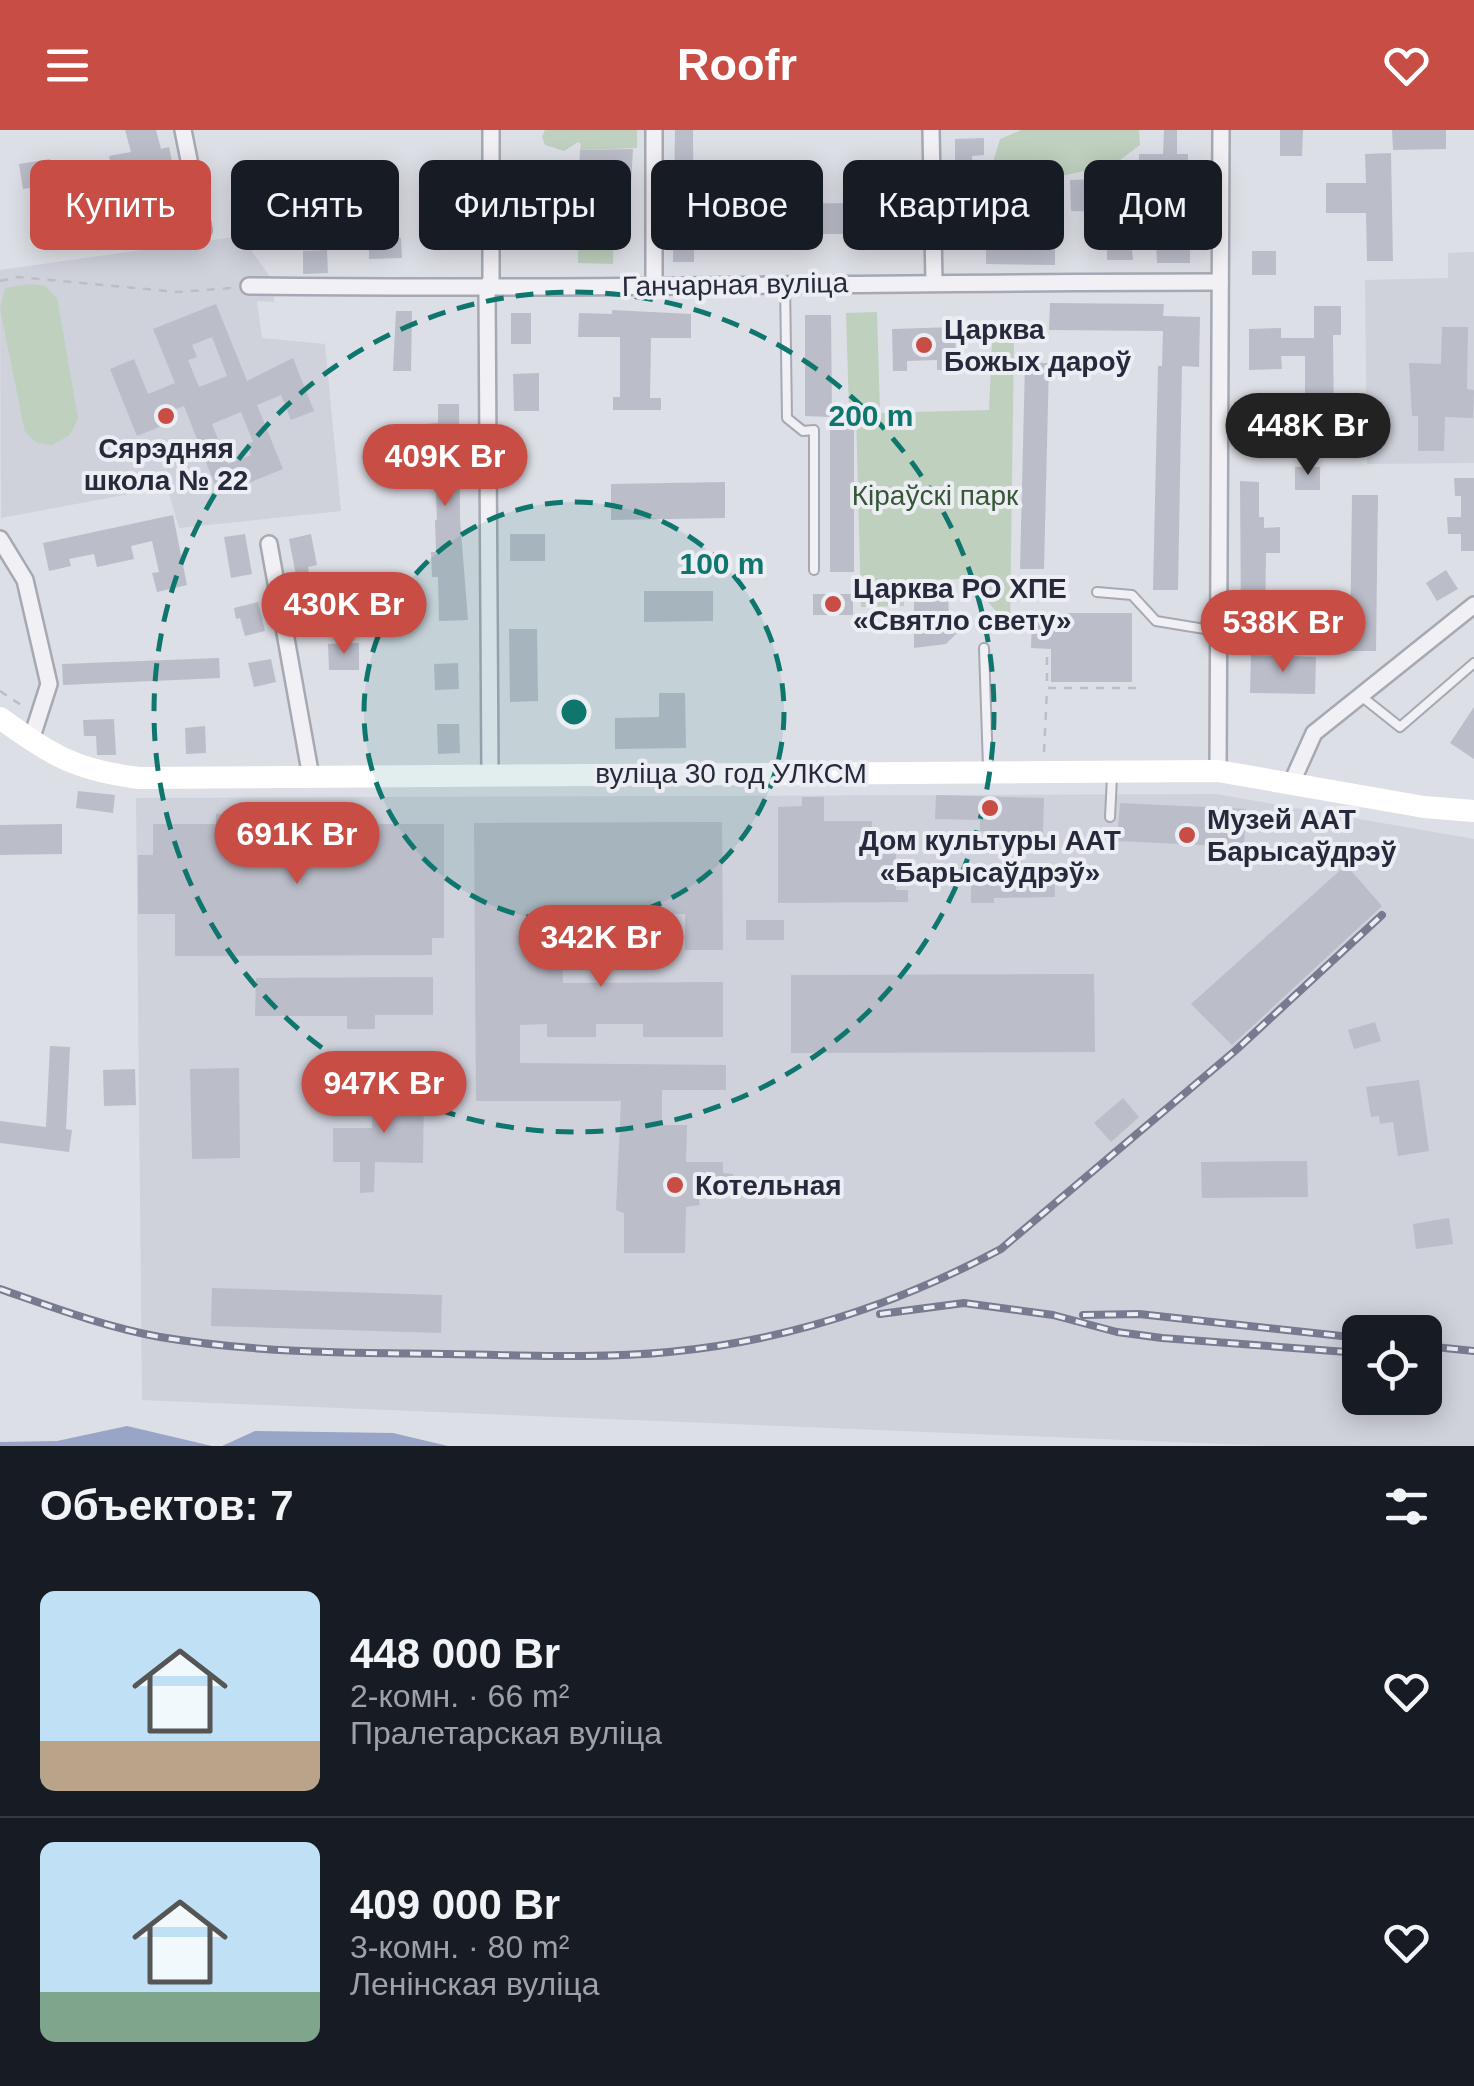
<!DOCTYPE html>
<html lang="ru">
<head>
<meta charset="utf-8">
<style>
	:root { --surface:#171b24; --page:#20242c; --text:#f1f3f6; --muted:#9ea1a6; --line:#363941; --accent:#c84d45 }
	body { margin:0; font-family:Arial,sans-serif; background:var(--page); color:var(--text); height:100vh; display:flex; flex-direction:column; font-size:38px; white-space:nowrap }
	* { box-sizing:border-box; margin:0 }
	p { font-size:32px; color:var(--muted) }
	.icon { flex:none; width:55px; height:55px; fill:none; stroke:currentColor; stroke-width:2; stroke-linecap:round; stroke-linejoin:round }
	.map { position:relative; height:1316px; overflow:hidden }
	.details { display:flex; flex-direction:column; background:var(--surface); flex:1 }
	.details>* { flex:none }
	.banner { position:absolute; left:30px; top:30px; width:1415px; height:90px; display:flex; gap:20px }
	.buttons { position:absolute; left:1342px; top:1185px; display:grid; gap:20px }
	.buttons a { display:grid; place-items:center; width:100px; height:100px; border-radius:15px; background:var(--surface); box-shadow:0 5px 25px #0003; font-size:50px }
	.price { position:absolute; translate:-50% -85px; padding:0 22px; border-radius:35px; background:var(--accent); color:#fff; font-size:32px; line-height:65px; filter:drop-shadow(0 2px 5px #0008) }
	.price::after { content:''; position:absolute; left:50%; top:60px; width:30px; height:22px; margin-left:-15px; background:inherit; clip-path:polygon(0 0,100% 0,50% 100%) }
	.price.current { background:#222; color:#fff }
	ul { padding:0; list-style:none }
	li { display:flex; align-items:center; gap:30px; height:250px; padding:0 40px }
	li+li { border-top:2px solid var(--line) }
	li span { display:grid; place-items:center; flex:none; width:280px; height:200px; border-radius:15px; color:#555 }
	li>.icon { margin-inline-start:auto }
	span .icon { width:120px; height:120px; fill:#fffc; stroke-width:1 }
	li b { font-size:42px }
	h2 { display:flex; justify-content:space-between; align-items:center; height:120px; padding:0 40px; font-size:42px }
	.chip { padding:0 35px; border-radius:15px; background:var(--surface); box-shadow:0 5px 25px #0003; font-size:35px; line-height:90px }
	.chip.current { background:var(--accent); color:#fff }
	header { display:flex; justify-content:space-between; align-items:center; height:130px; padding:0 40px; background:var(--accent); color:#fff; font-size:45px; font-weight:600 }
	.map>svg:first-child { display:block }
</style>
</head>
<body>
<header><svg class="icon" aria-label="menu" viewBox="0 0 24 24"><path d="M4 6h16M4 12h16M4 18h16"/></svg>Roofr<svg class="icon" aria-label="heart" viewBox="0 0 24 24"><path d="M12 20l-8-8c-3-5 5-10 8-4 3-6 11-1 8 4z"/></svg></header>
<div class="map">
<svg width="1474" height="1316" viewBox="0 0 1474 1316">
	<rect width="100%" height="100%" fill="#dddfe6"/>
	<g fill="#cfd1db" fill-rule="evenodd">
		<polygon points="241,106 273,151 274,172 257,171 262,208 325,214 341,381 179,398 167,357 1,388 0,140"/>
		<polygon points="1474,122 1474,333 1367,334 1365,150 1448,148 1448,123"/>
		<path d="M1216,664L1474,709V1316H1271L142,1270L136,668ZM1360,1202H1425V1268H1360Z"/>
	</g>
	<g fill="#bfd0bf">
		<polygon points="545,0 637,0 637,18 580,20 581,14 578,12 564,21 545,15 542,7"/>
		<polygon points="1021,0 1139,0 1140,15 1115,34 1053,48 1028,93 989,96 986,55 1000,9"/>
		<polygon points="579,47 629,48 614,66 613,134 578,133"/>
		<polygon points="30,154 45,156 57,168 78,288 70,305 52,315 37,313 25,302 0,179 5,158"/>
		<polygon points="877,182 880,283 989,280 992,212 1002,205 1014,208 1010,496 985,469 984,448 904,451 904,476 861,477 856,283 849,282 846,183"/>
	</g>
	<g fill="#99a5c6">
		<polygon points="127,1296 212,1316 0,1316 0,1312 57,1311"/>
		<polygon points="255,1301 393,1303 448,1316 222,1316"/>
	</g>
	<g fill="#bbbdc9" fill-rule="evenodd">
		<polygon points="125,0 156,0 161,19 169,17 174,41 115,51 109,26 131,22"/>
		<polygon points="675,0 693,0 694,132 673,132"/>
		<polygon points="1164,0 1177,0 1177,24 1188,24 1188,74 1139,74 1139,24 1163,24"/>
		<polygon points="1280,0 1303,0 1302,26 1280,26"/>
		<polygon points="1392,0 1446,0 1446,19 1393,20"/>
		<polygon points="984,8 984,25 972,26 973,40 955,40 955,9"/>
		<polygon points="633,19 629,88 614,88 614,47 579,47 580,20"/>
		<polygon points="1391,23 1393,131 1367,131 1366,83 1326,83 1326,53 1366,53 1365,24"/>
		<polygon points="50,29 53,55 23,59 19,34"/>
		<polygon points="459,35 460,62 441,63 440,36"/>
		<rect x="514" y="44" width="25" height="20"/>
		<polygon points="1096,49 1096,67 1136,65 1136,81 1128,82 1133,130 1107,130 1107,106 1116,106 1115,82 1071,81 1070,50"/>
		<polygon points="310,51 329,51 330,94 311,95"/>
		<polygon points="976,69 977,97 958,98 957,70"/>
		<polygon points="883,70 908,70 908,113 882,113 882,97 851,98 852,104 821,104 821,98 798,99 798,104 768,104 768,99 758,99 758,79 766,79 765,74 855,73 855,78 882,77"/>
		<polygon points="174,72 183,98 147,110 138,84"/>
		<polygon points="100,88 107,107 81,117 74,97"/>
		<polygon points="986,101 1023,101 1023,116 1055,115 1055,135 986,134"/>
		<polygon points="369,108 401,108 402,128 369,129"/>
		<polygon points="1156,111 1190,111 1190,133 1157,133"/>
		<polygon points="327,120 328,143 303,144 303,121"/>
		<rect x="1252" y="121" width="24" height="24"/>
		<polygon points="1050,173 1164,174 1163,186 1200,187 1199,237 1182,236 1178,460 1153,460 1158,236 1162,236 1163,201 1049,200"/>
		<path d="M216,174L247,251L293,228L314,281L291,290L281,265L257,275L283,339L219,365L184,276L158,286L162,296L137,306L110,239L134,229L148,264L175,253L153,199ZM212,207L227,246L199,257L188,230L197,227L192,215ZM241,282L253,312L247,314L251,325L228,334L212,294Z"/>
		<polygon points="1314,176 1341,176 1341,205 1333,205 1334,299 1305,299 1305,226 1281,226 1282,239 1249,240 1249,199 1281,198 1281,208 1314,208"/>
		<polygon points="612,180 691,184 691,208 651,208 650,268 661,268 661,280 613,280 613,267 620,267 620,207 578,207 579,183 612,184"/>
		<polygon points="396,181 412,181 411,241 393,241"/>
		<rect x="511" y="183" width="20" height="31"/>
		<polygon points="805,185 831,185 832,286 854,287 854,442 830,442 830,287 805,286"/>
		<polygon points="955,197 956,240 937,240 937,230 907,231 907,241 893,241 892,199"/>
		<polygon points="1442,197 1468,197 1467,259 1474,260 1473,288 1445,287 1444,321 1418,321 1418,286 1412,286 1409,233 1441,234"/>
		<polygon points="1025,233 1049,233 1044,439 1020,439"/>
		<polygon points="539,243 539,281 514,281 513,244"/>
		<polygon points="438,274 459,274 460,389 468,490 439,491 438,447 432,447 431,422 436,422 435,390 437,390 434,312 399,315 398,296 438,293"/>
		<polygon points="1270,296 1271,314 1262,314 1262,325 1242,325 1242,297"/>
		<rect x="1295" y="337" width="25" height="23"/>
		<polygon points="1454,348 1474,348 1474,421 1461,421 1461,404 1448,404 1447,387 1461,387 1461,366 1455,366"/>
		<polygon points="1240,351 1259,352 1259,387 1264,387 1264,398 1280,397 1280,423 1266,423 1265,495 1241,495"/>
		<polygon points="725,352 725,388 611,390 611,354"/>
		<polygon points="1352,365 1378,365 1376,521 1350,521"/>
		<polygon points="173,385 187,455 157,462 152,443 159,442 152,411 131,416 134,429 97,437 94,424 69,429 71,436 49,441 43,413"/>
		<polygon points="245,404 252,444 231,448 224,407"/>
		<polygon points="311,404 317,435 308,437 313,471 321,469 324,484 304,487 289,409"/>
		<rect x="510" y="404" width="35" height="27"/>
		<polygon points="1446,440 1458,459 1437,471 1426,453"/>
		<polygon points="948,457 949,498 962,498 946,514 914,518 914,458"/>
		<polygon points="644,461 713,461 713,491 644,492"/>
		<rect x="813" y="464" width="40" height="21"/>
		<polygon points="258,472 265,501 245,506 240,488 236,489 234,478"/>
		<polygon points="1032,483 1132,483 1132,552 1051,552 1051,519 1031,518"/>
		<polygon points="509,499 537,499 538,571 510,572"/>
		<polygon points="359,513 359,540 329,540 328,514"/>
		<polygon points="1251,525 1316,527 1315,564 1250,563"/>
		<polygon points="219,528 220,548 63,555 62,534"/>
		<polygon points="271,529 276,552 254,557 248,533"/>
		<polygon points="458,533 459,559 435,560 434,534"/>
		<polygon points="659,563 685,563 686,618 615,619 615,588 659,587"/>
		<polygon points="1474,577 1474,629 1450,613"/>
		<polygon points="114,589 116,625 97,625 96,606 84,606 83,590"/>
		<polygon points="437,594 459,594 460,623 438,624"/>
		<polygon points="205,596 206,623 186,624 185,598"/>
		<polygon points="78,661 115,665 113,683 76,678"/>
		<polygon points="936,665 1044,668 1043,703 980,701 980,690 935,689"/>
		<polygon points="802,667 824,667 824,691 872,691 872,724 896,724 896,760 908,760 908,772 778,773 778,677 802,676"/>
		<polygon points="1120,673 1246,679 1244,717 1117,711"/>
		<polygon points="216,684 268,684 268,694 444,694 444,808 432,808 432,825 175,826 175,784 138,784 138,725 153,725 153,694 216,694"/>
		<polygon points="722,692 723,820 685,820 685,784 621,785 621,806 562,806 563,853 723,852 723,907 643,907 643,894 596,894 596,907 547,907 547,894 520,895 520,933 726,935 726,960 662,960 662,995 687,995 686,1032 723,1032 723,1043 733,1044 733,1066 698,1066 700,1075 686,1077 685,1123 624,1123 624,1083 616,1080 621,971 476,971 474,693"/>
		<polygon points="62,694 62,724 0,725 0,695"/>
		<polygon points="1346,735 1382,776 1232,915 1191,874"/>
		<polygon points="1054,740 1055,767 994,768 994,773 971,773 971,754 1013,755 1013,741"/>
		<rect x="746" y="790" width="38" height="20"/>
		<polygon points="1094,844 1095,922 791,923 791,845"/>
		<polygon points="433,847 433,885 375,885 375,899 347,899 347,886 255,886 256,848"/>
		<polygon points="1375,892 1381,911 1354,919 1348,900"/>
		<polygon points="50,916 70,917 66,999 72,1000 69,1022 0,1013 0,991 46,997"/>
		<polygon points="239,938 240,1028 192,1029 190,939"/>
		<polygon points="135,939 136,975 104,976 103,940"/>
		<polygon points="1419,950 1429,1021 1398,1026 1393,992 1380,994 1379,986 1371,987 1366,957"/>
		<polygon points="373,963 424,964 423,1033 375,1032 374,1062 360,1063 360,1032 333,1032 333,998 372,998"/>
		<polygon points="1123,968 1139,987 1111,1012 1094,993"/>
		<polygon points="1307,1031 1308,1067 1202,1068 1201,1032"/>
		<polygon points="1449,1088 1453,1114 1416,1119 1413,1094"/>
		<polygon points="212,1158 442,1165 441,1203 211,1196"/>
	</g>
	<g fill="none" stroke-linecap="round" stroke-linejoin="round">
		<defs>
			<g id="lane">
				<polyline points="785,153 787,288 803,301 814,300 814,440"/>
				<polyline points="1097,462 1132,465 1156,491 1217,501"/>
				<polyline points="984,518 988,637"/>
				<polyline points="1361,566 1400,597 1474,533"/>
				<polyline points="1110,687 1112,647"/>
			</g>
			<g id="street">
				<polyline points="183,0 203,100"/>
				<polyline points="654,0 654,155"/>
				<polyline points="931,0 934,152"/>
				<path d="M249,156C573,160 896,152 1220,152"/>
				<polyline points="0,409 25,450 49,554 31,610"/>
				<polyline points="269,414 311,647"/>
				<polyline points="1218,641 1221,0"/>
				<polyline points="490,645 487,159 491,149 491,0"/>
				<polyline points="1292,652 1314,603 1474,475"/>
			</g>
		</defs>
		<use href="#lane" stroke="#a6a9b3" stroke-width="12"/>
		<use href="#street" stroke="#a6a9b3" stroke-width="20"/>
		<g stroke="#bcbdc5" stroke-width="2.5" stroke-dasharray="8 8" stroke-linecap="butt">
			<polyline points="0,151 18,147 178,162 232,158"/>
			<polyline points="1047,527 1047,558 1136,558"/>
			<polyline points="0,561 24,577"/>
			<polyline points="1044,622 1047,560"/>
		</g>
		<use href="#lane" stroke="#f0f0f5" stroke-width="8"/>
		<use href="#street" stroke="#f0f0f5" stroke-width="15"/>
		<path stroke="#fff" stroke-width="22" d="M0,588C52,625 74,640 139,648L1218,641L1424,677L1474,681"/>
		<defs>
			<g id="rail">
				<path d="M0,1159C52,1177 105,1197 160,1207C255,1223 352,1223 448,1224C522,1225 596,1229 669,1222C786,1211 898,1174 1001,1119L1236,920L1382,785"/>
				<polyline points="880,1184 964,1173 1053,1185 1117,1202 1162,1208 1360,1223"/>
				<polyline points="1083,1185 1139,1184 1360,1208"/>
				<polyline points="1425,1216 1474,1221"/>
			</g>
		</defs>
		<use href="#rail" stroke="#777b8f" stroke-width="8"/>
		<use href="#rail" stroke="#eceef4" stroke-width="4" stroke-dasharray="11" stroke-linecap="butt"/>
	</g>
	<circle cx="574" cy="582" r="210" fill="#0f766e" fill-opacity=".12"/>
	<g fill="none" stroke="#0f766e" stroke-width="5" stroke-dasharray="18 12">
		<circle cx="574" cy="582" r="210"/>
		<circle cx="574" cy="582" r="420"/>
	</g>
	<g fill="#c84d45" stroke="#eceef4" stroke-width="4">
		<circle cx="924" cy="215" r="10"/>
		<circle cx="166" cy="286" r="10"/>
		<circle cx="833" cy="474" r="10"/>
		<circle cx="990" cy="678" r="10"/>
		<circle cx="1187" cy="705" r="10"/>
		<circle cx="675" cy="1055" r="10"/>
	</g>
	<g text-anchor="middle" stroke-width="8" stroke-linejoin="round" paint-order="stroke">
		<g font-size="28" fill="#272a3c" stroke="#eceef4">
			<text transform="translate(735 154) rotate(-1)" y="10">Ганчарная вуліца</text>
			<text x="731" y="653">вуліца 30 год УЛКСМ</text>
		</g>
		<g font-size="28" font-weight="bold" fill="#272a3c" stroke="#eceef4" text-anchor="start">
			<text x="944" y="209">Царква<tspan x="944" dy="32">Божых дароў</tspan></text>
			<text x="166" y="328" text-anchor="middle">Сярэдняя<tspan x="166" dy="32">школа № 22</tspan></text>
			<text x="853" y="468">Царква РО ХПЕ<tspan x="853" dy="32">«Святло свету»</tspan></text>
			<text x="1207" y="699">Музей ААТ<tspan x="1207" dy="32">Барысаўдрэў</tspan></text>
			<text x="990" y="720" text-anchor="middle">Дом культуры ААТ<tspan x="990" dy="32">«Барысаўдрэў»</tspan></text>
			<text x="695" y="1065">Котельная</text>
		</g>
		<g font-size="28" fill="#355736" stroke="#eceef4">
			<text x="935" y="375">Кіраўскі парк</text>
		</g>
	</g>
	<circle cx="574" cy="582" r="15" fill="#0f766e" stroke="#eceef4" stroke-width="5"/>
	<g font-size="30" text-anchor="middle" font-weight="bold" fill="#0f766e" stroke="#eceef4" stroke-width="8" stroke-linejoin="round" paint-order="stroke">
		<text x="871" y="296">200 m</text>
		<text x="722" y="444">100 m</text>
	</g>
</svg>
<div class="buttons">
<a><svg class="icon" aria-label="locate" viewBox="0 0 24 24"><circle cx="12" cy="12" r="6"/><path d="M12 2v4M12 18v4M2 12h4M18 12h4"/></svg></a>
</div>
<b class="price current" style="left:1308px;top:348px">448K Br</b>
<b class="price" style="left:445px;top:379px">409K Br</b>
<b class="price" style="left:344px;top:527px">430K Br</b>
<b class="price" style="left:1283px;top:545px">538K Br</b>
<b class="price" style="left:297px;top:757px">691K Br</b>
<b class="price" style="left:601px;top:860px">342K Br</b>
<b class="price" style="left:384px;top:1006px">947K Br</b>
<div class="banner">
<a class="chip current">Купить</a>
<a class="chip">Снять</a>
<a class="chip">Фильтры</a>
<a class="chip">Новое</a>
<a class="chip">Квартира</a>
<a class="chip">Дом</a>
</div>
</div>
<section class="details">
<h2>Объектов: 7<svg class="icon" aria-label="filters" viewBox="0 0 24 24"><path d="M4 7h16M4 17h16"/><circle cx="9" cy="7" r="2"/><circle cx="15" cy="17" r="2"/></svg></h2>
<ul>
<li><span style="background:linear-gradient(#bfe0f5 75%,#b9a48a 0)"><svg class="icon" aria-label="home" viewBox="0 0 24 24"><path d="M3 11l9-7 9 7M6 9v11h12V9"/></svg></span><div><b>448 000 Br</b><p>2-комн. · 66 m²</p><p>Пралетарская вуліца</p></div><svg class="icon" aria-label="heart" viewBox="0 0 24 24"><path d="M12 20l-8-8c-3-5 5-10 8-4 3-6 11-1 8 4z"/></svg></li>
<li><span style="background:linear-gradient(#bfe0f5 75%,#7fa58c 0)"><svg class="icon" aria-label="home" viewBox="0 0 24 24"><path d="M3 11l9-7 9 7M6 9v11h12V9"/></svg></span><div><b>409 000 Br</b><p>3-комн. · 80 m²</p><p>Ленінская вуліца</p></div><svg class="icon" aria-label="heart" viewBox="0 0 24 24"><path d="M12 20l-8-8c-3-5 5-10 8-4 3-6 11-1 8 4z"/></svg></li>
</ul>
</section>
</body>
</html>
